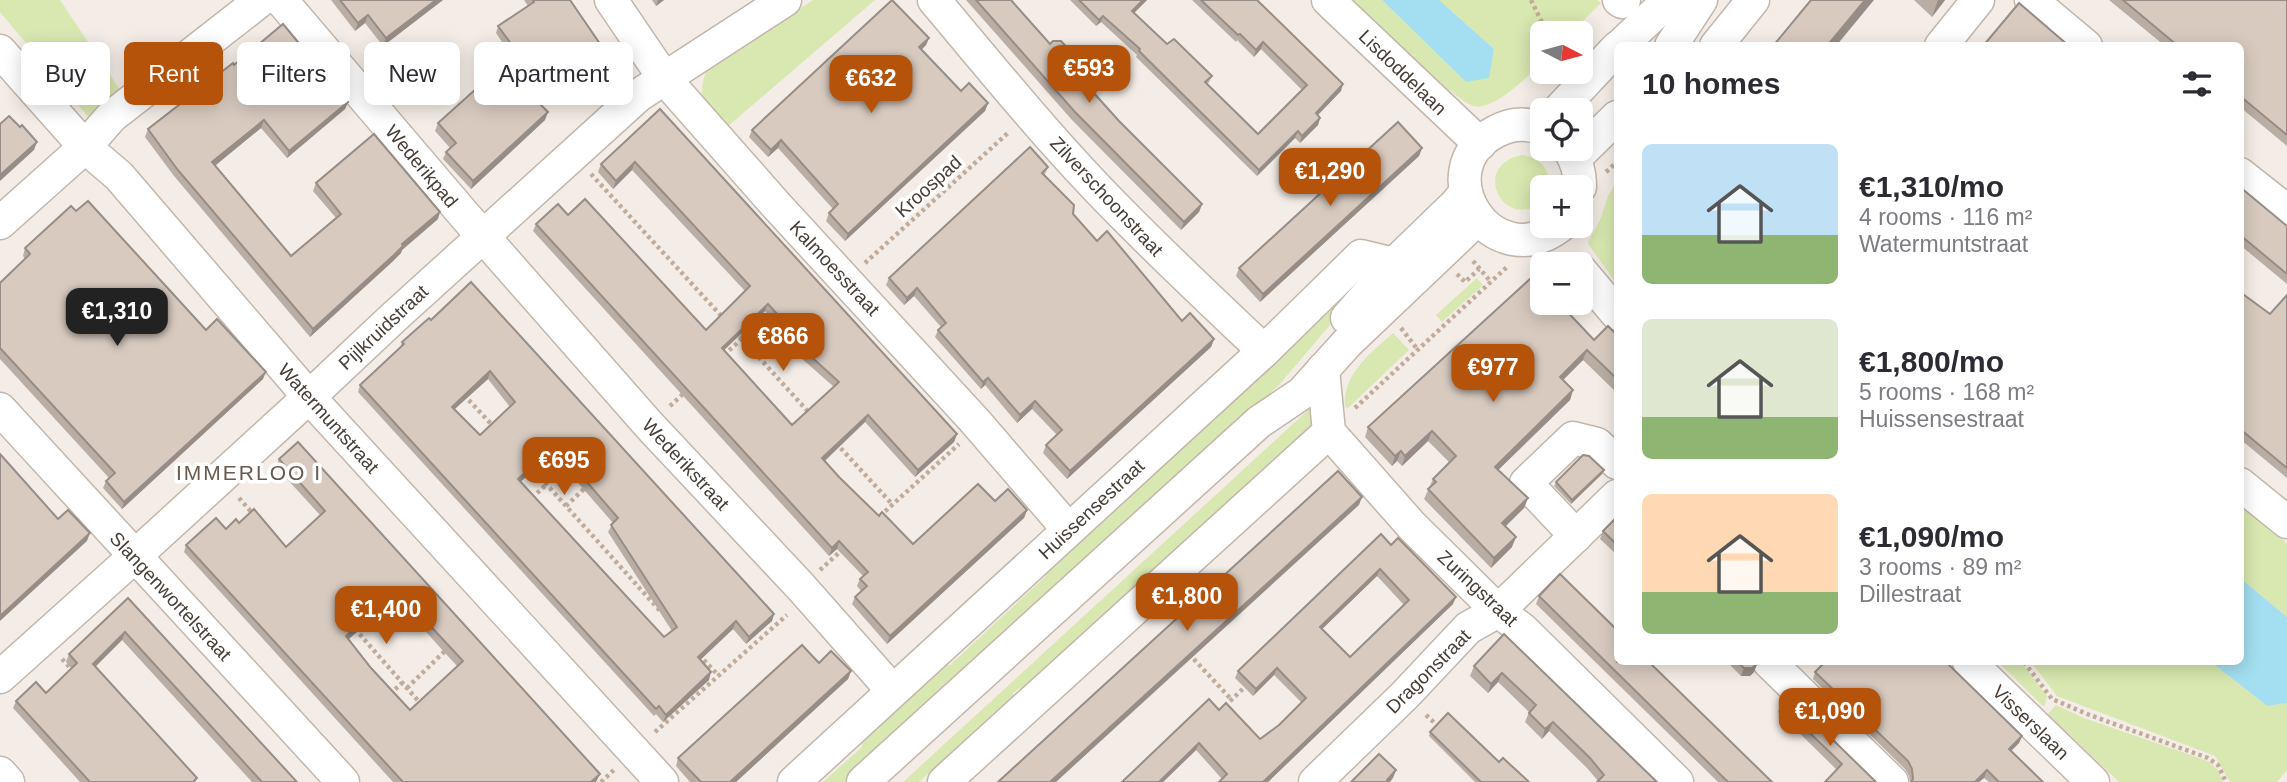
<!DOCTYPE html>
<html lang="en">
<head>
<meta charset="utf-8">
<style>
	:root { --surface:#fff; --page:#f7f7f7; --text:#2b2b33; --muted:#7c7c81; --accent:#b45309 }
	body { margin:0; font-family:Helvetica,sans-serif; background:var(--page); color:var(--text); height:100vh; display:flex; flex-direction:column; font-size:26px; white-space:nowrap }
	* { box-sizing:border-box; margin:0 }
	p { font-size:23px; color:var(--muted) }
	.icon { flex:none; width:38px; height:38px; fill:none; stroke:currentColor; stroke-width:2; stroke-linecap:round; stroke-linejoin:round }
	.map { position:relative; flex:1; overflow:hidden }
	.panel { position:absolute; left:1614px; top:42px; width:630px; height:623px; display:flex; flex-direction:column; background:var(--surface); border-radius:10px; box-shadow:0 4px 18px #0003 }
	.panel>* { flex:none }
	.banner { position:absolute; left:21px; top:42px; width:665px; height:63px; display:flex; gap:14px }
	.needle { width:46px; rotate:96deg }
	.fabs { position:absolute; left:1530px; top:21px; display:grid; gap:14px }
	.fabs a { display:grid; place-items:center; width:63px; height:63px; border-radius:10px; background:var(--surface); box-shadow:0 4px 18px #0003; font-size:35px }
	.price { position:absolute; translate:-50% -60px; padding:0 16px; border-radius:14px; background:var(--accent); color:#fff; font-size:23px; line-height:46px; filter:drop-shadow(0 2px 4px #0008) }
	.price::after { content:''; position:absolute; left:50%; top:42px; width:21px; height:16px; margin-left:-10px; background:inherit; clip-path:polygon(0 0,100% 0,50% 100%) }
	.price.on { background:#222; color:#fff }
	ul { padding:0; list-style:none }
	li { display:flex; align-items:center; gap:21px; height:175px; padding:0 28px }
	li span { display:grid; place-items:center; flex:none; width:196px; height:140px; border-radius:10px; color:#555 }
	li>.icon { margin-inline-start:auto }
	span .icon { width:84px; height:84px; fill:#fffc; stroke-width:1 }
	li b { font-size:30px }
	h2 { display:flex; justify-content:space-between; align-items:center; height:84px; padding:0 28px; font-size:30px }
	.tag { padding:0 24px; border-radius:10px; background:var(--surface); box-shadow:0 4px 18px #0003; font-size:24px; line-height:63px }
	.tag.on { background:var(--accent); color:#fff }
	.map>svg:first-child { display:block }
</style>
</head>
<body>
<div class="map">
<svg width="2287" height="782" viewBox="0 0 2287 782">
	<rect width="100%" height="100%" fill="#f4ede7"/>
	<g fill="#d9e8b0">
		<polygon points="0,0 60,0 126,99 96,126 0,12"/>
		<path d="M813,0H875L727,127C704,105 696,103 706,71Z"/>
		<path d="M1342,0H1382L1466,82L1494,49L1439,0H1597L1601,3L1571,33H1542V63C1529,75 1493,112 1473,106C1465,103 1456,95 1450,90L1444,95Z"/>
		<path d="M1522,155C1540,158 1550,168 1549,187H1542V202C1503,232 1470,165 1522,155Z"/>
		<polygon points="1617,181 1617,284 1589,245 1588,242 1600,220 1608,196"/>
		<polygon points="1376,271 1279,385 848,782 823,782 862,747 862,735 938,665 950,665 1045,577 1046,566 1363,274"/>
		<polygon points="1477,278 1483,285 1442,322 1436,315"/>
		<path d="M1393,333L1409,350L1348,408L1345,407C1342,374 1371,353 1393,333Z"/>
		<polygon points="1318,401 1321,403 1309,437 1299,436 1021,691 1020,688 1013,693 1014,696 919,782 903,782"/>
		<polygon points="2240,504 2287,543 2287,617 2240,578"/>
		<polygon points="1998,662 2021,662 2047,696 2045,705 2043,706"/>
		<polygon points="2031,662 2211,662 2267,706 2287,703 2287,770 2277,782 2230,782 2215,756 2057,696"/>
		<polygon points="2056,705 2084,718 2208,761 2218,770 2223,782 2119,782 2048,714"/>
	</g>
	<g fill="#a3dff0">
		<polygon points="1382,0 1439,0 1494,49 1489,78 1466,82"/>
		<polygon points="2240,578 2287,617 2287,703 2267,706 2211,662 2240,662"/>
	</g>
	<g fill="none" stroke-linecap="round" stroke-linejoin="round">
		<defs>
			<g id="minor">
				<polyline points="281,0 466,217 649,425 801,587 892,690"/>
				<polyline points="611,0 664,78 777,206 974,420 1068,529"/>
				<path d="M934,0C987,63 1039,127 1095,186C1149,243 1207,297 1264,351"/>
				<polyline points="1328,0 1480,144"/>
				<polyline points="1619,0 1622,2 1624,0"/>
				<polyline points="2031,0 2086,46"/>
				<polyline points="1620,46 1669,0"/>
				<polyline points="1671,46 1701,0"/>
				<polyline points="1716,46 1753,0"/>
				<polyline points="1941,46 1978,0"/>
				<polyline points="0,51 85,147 119,176 309,397 662,782"/>
				<polyline points="1559,110 1617,48"/>
				<path d="M1542,129C1526,122 1510,124 1495,132C1424,170 1491,278 1560,226"/>
				<path d="M1569,149C1577,161 1580,173 1580,187"/>
				<polyline points="1575,158 1617,117"/>
				<polyline points="2240,174 2287,211"/>
				<polyline points="0,223 85,147 111,117 261,0"/>
				<polyline points="1580,270 1617,314"/>
				<polyline points="1347,318 1394,264 1456,204 1466,192"/>
				<polyline points="1323,369 1329,432 1412,526 1498,611 1522,629 1677,782"/>
				<polyline points="0,409 343,782"/>
				<polyline points="2240,484 2287,522"/>
				<polyline points="1576,536 1526,483 1573,438 1597,444 1617,463"/>
				<polyline points="1769,662 1892,782"/>
				<polyline points="1969,662 2093,782"/>
				<polyline points="0,677 135,556 309,397 393,318 639,95 785,0"/>
				<polyline points="0,773 8,782"/>
				<polyline points="794,782 1264,351 1361,256 1394,264"/>
				<polyline points="863,782 1259,422 1302,393 1347,343 1469,227 1480,221"/>
				<polyline points="944,782 1329,432"/>
				<polyline points="1315,782 1405,695 1468,628 1498,611 1617,496"/>
			</g>
		</defs>
		<use href="#minor" stroke="#c2b6ad" stroke-width="35"/>
		<g stroke="#c1ac9b" stroke-width="4.5" stroke-dasharray="3.5 3.5" stroke-linecap="butt">
			<polyline points="1531,0 1547,33"/>
			<polyline points="1606,172 1617,162"/>
			<polyline points="591,174 725,320"/>
			<polyline points="1473,261 1491,282"/>
			<polyline points="865,263 1009,132"/>
			<polyline points="1457,274 1465,282 1479,269"/>
			<polyline points="1401,328 1418,350"/>
			<polyline points="735,331 812,416"/>
			<polyline points="724,355 771,312"/>
			<polyline points="464,395 494,427"/>
			<polyline points="670,406 684,393"/>
			<polyline points="1355,408 1508,266"/>
			<polyline points="836,443 892,504"/>
			<polyline points="531,467 661,612"/>
			<polyline points="239,498 254,515"/>
			<polyline points="532,498 547,484"/>
			<polyline points="566,506 586,487"/>
			<polyline points="880,516 959,444"/>
			<polyline points="820,570 842,550"/>
			<polyline points="355,629 421,704"/>
			<polyline points="1189,654 1231,699"/>
			<polyline points="699,655 718,675"/>
			<polyline points="62,659 75,673"/>
			<polyline points="2024,662 2052,699 2087,714 2208,758 2218,765 2226,782"/>
			<polyline points="407,688 448,648"/>
			<polyline points="390,694 402,683"/>
			<polyline points="1225,706 1249,683"/>
			<polyline points="1426,715 1440,728"/>
			<polyline points="655,732 787,615"/>
			<polyline points="601,782 615,769"/>
		</g>
		<use href="#minor" stroke="#fff" stroke-width="32"/>
	</g>
	<g fill="#baaea4" fill-rule="evenodd">
		<polygon points="331,0 443,0 383,46 365,23 355,31"/>
		<polygon points="524,0 570,0 609,57 606,65 580,82 570,67 536,99 545,120 471,189 443,159 446,152 450,148 435,131 438,123 512,57 496,33 498,26 528,6"/>
		<polygon points="652,0 664,0 656,6"/>
		<polygon points="966,0 1011,0 1050,44 1082,64 1079,73 1077,74 1119,121 1202,204 1199,212 1181,230 1072,120"/>
		<polygon points="1070,0 1147,0 1134,13 1167,44 1212,76 1209,82 1207,84 1258,134 1302,90 1261,49 1254,57 1237,40 1236,42 1192,0 1257,0 1341,91 1318,115 1320,118 1318,125 1300,143 1295,138 1257,176 1136,57 1137,55 1101,22 1096,26"/>
		<polygon points="1914,0 1945,0 1932,17"/>
		<polygon points="2109,0 2287,0 2287,146 2240,107 2240,46 2165,46"/>
		<polygon points="929,38 926,45 921,50 961,91 988,103 985,111 845,241 826,221 829,213 833,209 778,148 768,157 749,137 752,130"/>
		<polygon points="234,65 348,102 345,109 287,158 261,128 215,165 291,256 336,218 313,191 316,183 438,219 402,250 401,253 392,262 310,337 174,176 145,137 148,129"/>
		<path d="M660,109L957,434L954,442L915,477L865,422L825,461L839,477L879,516L913,544L995,501L1027,510L1024,518L887,644L852,604L855,597L861,591L857,586L860,579L863,576L837,549L829,556L533,231L536,224L568,215L706,330L745,291L632,170L613,189L598,172L601,164ZM765,311L794,344L792,350L834,387L792,425L724,350Z"/>
		<polygon points="1422,148 1419,156 1260,302 1236,276 1239,268"/>
		<polygon points="1048,167 1044,176 1073,214 1097,241 1182,321 1214,339 1211,347 1067,479 1043,453 1046,445 1057,435 1032,409 1017,423 985,385 981,389 935,337 938,330 941,327 914,296 904,305 886,285 889,278"/>
		<polygon points="2240,187 2287,226 2287,284 2240,245"/>
		<polygon points="76,211 206,330 263,379 122,509 103,488 106,481 109,478 0,359 0,283 25,259 23,256 25,248"/>
		<polygon points="2240,292 2270,314 2287,295 2287,478 2240,439"/>
		<polygon points="1568,303 1563,308 1594,340 1617,335 1617,393 1583,360 1563,380 1573,390 1570,400 1498,470 1528,498 1524,508 1505,526 1512,547 1491,568 1424,499 1433,479 1449,462 1428,441 1402,466 1397,461 1392,466 1365,437 1368,427"/>
		<path d="M429,318L774,614L772,621L746,644L733,629L700,660L709,680L663,722L656,714L654,716L358,392L360,385L400,348L402,342ZM488,379L510,407L480,435L455,409ZM552,453L613,523L608,532L672,631L664,637L521,481Z"/>
		<path d="M279,459L597,781L393,782L184,552L186,545L226,529L239,523L286,547L320,515L276,467ZM395,598L457,666L410,710L371,668L349,639Z"/>
		<polygon points="1604,470 1602,474 1571,504 1554,486 1556,482"/>
		<polygon points="1617,517 1617,555 1600,539 1603,531"/>
		<path d="M1391,545L1453,604L1268,782H1219L1222,779L1196,750L1163,782H1122L1219,710L1260,739L1279,725L1302,703L1274,675L1253,696L1235,678L1238,671ZM1377,576L1404,605L1350,657L1322,629Z"/>
		<polygon points="1539,596 1772,782 1718,782 1536,604"/>
		<polygon points="128,598 297,782 252,782 122,640 95,667 196,782 80,782 13,708 16,701 46,693 71,668 66,662 69,654"/>
		<polygon points="1504,634 1657,782 1598,781 1587,768 1549,731 1542,739 1525,722 1529,712 1498,682 1488,693 1470,676 1474,666"/>
		<polygon points="1727,662 1756,662 1757,664 1754,672 1750,676 1741,676"/>
		<polygon points="819,663 851,671 848,679 736,782 690,782 676,766 678,758"/>
		<polygon points="1815,672 2022,736 2019,743 2011,751 2043,782 1989,782 1984,778 1979,782 1910,782 1909,776 1905,769 1813,679"/>
		<polygon points="1781,705 1876,782 1837,770 1778,712"/>
		<polygon points="1430,732 1499,762 1529,782 1475,782 1429,736"/>
	</g>
	<g fill="#978d86">
		<polygon points="436,0 443,0 383,46 386,38"/>
		<polygon points="658,0 664,0 656,6"/>
		<polygon points="1143,0 1147,0 1129,18 1132,11"/>
		<polygon points="1865,0 1874,0 1836,46 1827,46"/>
		<polygon points="1938,0 1945,0 1932,17"/>
		<polygon points="368,15 365,23 355,31 358,23"/>
		<polygon points="1103,16 1101,22 1096,26 1099,20"/>
		<polygon points="929,38 926,45 916,55 919,47"/>
		<polygon points="1263,42 1261,49 1254,57 1256,50"/>
		<polygon points="609,57 606,65 580,82 583,75"/>
		<polygon points="573,59 570,67 531,104 533,97"/>
		<polygon points="1082,64 1079,73 1071,79 1074,71"/>
		<polygon points="1343,84 1341,91 1313,120 1316,113"/>
		<polygon points="348,102 345,109 287,158 289,151"/>
		<polygon points="988,103 985,111 845,241 848,234"/>
		<polygon points="548,112 545,120 471,189 473,181"/>
		<polygon points="1320,118 1318,125 1300,143 1302,136"/>
		<polygon points="264,120 261,128 210,170 212,162"/>
		<polygon points="1298,131 1295,138 1257,176 1259,170"/>
		<polygon points="781,140 778,148 768,157 771,150"/>
		<polygon points="37,142 34,150 0,181 0,175"/>
		<polygon points="1422,148 1419,156 1260,302 1263,294"/>
		<polygon points="635,162 632,170 613,189 616,181"/>
		<polygon points="1202,204 1199,212 1181,230 1184,222"/>
		<polygon points="440,212 438,219 402,250 401,253 392,262 310,337 313,329 402,244"/>
		<polygon points="917,288 914,296 904,305 907,298"/>
		<polygon points="1562,303 1568,303 1557,314 1560,304"/>
		<polygon points="768,304 765,311 719,355 722,348"/>
		<polygon points="1214,339 1211,347 1067,479 1070,471"/>
		<polygon points="1587,350 1583,360 1557,386 1560,377"/>
		<polygon points="490,371 488,379 449,414 452,407"/>
		<polygon points="266,372 263,379 122,509 124,502"/>
		<polygon points="988,378 985,385 981,389 983,382"/>
		<polygon points="1573,390 1570,400 1491,477 1495,467"/>
		<polygon points="1035,401 1032,409 1017,423 1020,415"/>
		<polygon points="868,415 865,422 819,466 822,458"/>
		<polygon points="1432,431 1428,441 1402,466 1405,456"/>
		<polygon points="957,434 954,442 915,477 918,470"/>
		<polygon points="555,445 552,453 516,486 518,479"/>
		<polygon points="1401,451 1397,461 1392,466 1395,456"/>
		<polygon points="1604,470 1602,474 1571,504 1572,500"/>
		<polygon points="1362,497 1359,505 1056,782 1050,782"/>
		<polygon points="1528,498 1524,508 1499,533 1502,523"/>
		<polygon points="1027,510 1024,518 887,644 890,636"/>
		<polygon points="90,533 87,541 0,621 0,616"/>
		<polygon points="1516,537 1512,547 1491,568 1494,558"/>
		<polygon points="839,541 837,549 829,556 832,548"/>
		<polygon points="1380,569 1377,576 1317,634 1320,627"/>
		<polygon points="397,590 395,598 343,644 346,636"/>
		<polygon points="1456,597 1453,604 1268,782 1263,782"/>
		<polygon points="774,614 772,621 746,644 749,637"/>
		<polygon points="736,621 733,629 695,665 698,657"/>
		<polygon points="125,632 122,640 90,672 93,664"/>
		<polygon points="1757,664 1754,672 1750,676 1741,676 1744,668"/>
		<polygon points="1277,668 1274,675 1253,696 1256,689"/>
		<polygon points="851,671 848,679 736,782 730,782"/>
		<polygon points="711,672 709,680 663,722 666,715"/>
		<polygon points="1502,673 1498,682 1488,693 1491,684"/>
		<polygon points="1553,722 1549,731 1542,739 1545,729"/>
		<polygon points="2022,736 2019,743 2006,756 2009,749"/>
		<polygon points="1199,743 1196,750 1163,782 1159,782"/>
		<polygon points="1396,770 1393,778 1390,782 1387,780"/>
		<polygon points="1987,770 1984,778 1979,782 1975,782"/>
		<polygon points="600,774 596,782 591,782"/>
	</g>
	<g fill="#d8cabf" stroke="#978d86" stroke-width="2" fill-rule="evenodd">
		<polygon points="340,0 436,0 386,38 368,15 358,23"/>
		<polygon points="533,0 570,0 609,57 583,75 573,59 533,97 548,112 473,181 446,152 456,143 438,123 517,52 498,26 534,2"/>
		<polygon points="892,0 929,38 919,47 961,91 969,83 988,103 848,234 829,213 838,204 781,140 771,150 752,130"/>
		<polygon points="976,0 1011,0 1050,44 1053,41 1061,41 1082,64 1074,71 1119,121 1202,204 1184,222 1075,112"/>
		<polygon points="1079,0 1143,0 1132,11 1167,44 1174,39 1212,76 1205,82 1258,134 1307,85 1263,42 1256,50 1240,34 1238,35 1201,0 1257,0 1343,84 1316,113 1320,118 1302,136 1298,131 1259,170 1139,51 1140,49 1103,16 1099,20"/>
		<polygon points="1811,0 1865,0 1827,46 1773,46"/>
		<polygon points="2123,0 2287,0 2287,135 2240,96 2240,46 2178,46"/>
		<polygon points="2019,3 2069,46 1983,46"/>
		<polygon points="283,24 348,102 289,151 264,120 212,162 291,256 341,214 316,183 374,134 440,212 402,244 403,246 394,255 313,329 177,169 148,129 233,63 234,65"/>
		<path d="M660,109L957,434L918,470L868,415L822,458L839,477L879,516L882,512L913,544L978,484L995,501L1008,489L1027,510L890,636L855,597L867,586L860,579L868,572L839,541L832,548L536,224L558,204L568,215L585,199L706,330L750,286L635,162L616,181L601,164ZM768,304L799,338L795,342L839,382L792,425L722,348Z"/>
		<polygon points="9,116 20,127 22,125 37,142 0,175 0,124"/>
		<polygon points="1398,122 1422,148 1263,294 1239,268"/>
		<polygon points="1030,147 1048,167 1042,173 1074,205 1073,214 1097,241 1107,231 1182,321 1190,313 1214,339 1070,471 1046,445 1062,430 1035,401 1020,415 988,378 983,382 938,330 946,323 917,288 907,298 889,278"/>
		<polygon points="2240,187 2287,226 2287,274 2240,235"/>
		<polygon points="88,201 206,330 217,319 266,372 124,502 106,481 115,473 0,348 0,283 30,254 25,248 71,206 76,211"/>
		<polygon points="1542,268 1542,303 1562,303 1560,304 1594,340 1608,326 1617,335 1617,379 1587,350 1560,377 1573,390 1495,467 1528,498 1502,523 1516,537 1494,558 1428,489 1436,482 1433,479 1456,456 1432,431 1405,456 1401,451 1395,456 1368,427"/>
		<path d="M471,282L774,614L749,637L736,621L698,657L711,672L666,715L659,706L656,709L360,385L404,344L402,342L429,318L431,320ZM490,371L515,402L480,435L452,407ZM555,445L618,518L611,525L677,627L664,637L518,479Z"/>
		<polygon points="2240,292 2270,314 2287,295 2287,468 2240,429"/>
		<path d="M298,442L600,774L591,782H403L186,545L216,518L226,529L236,519L239,523L254,509L286,547L325,511L279,459ZM397,590L463,661L410,710L371,668L346,636Z"/>
		<polygon points="0,454 58,519 68,510 90,533 0,616"/>
		<polygon points="1583,455 1589,456 1604,470 1572,500 1556,482"/>
		<polygon points="1338,471 1362,497 1050,782 998,782"/>
		<polygon points="1617,517 1617,545 1603,531"/>
		<path d="M1381,534L1391,545L1398,538L1456,597L1263,782H1219L1227,774L1199,743L1159,782H1122L1209,699L1219,710L1226,703L1260,739L1279,725L1306,698L1277,668L1256,689L1238,671ZM1380,569L1409,600L1350,657L1320,627Z"/>
		<polygon points="1560,574 1617,630 1617,662 1649,662 1772,782 1728,782 1539,596"/>
		<polygon points="128,598 297,782 262,782 125,632 93,664 197,778 193,782 90,782 16,701 36,682 46,693 77,663 69,654"/>
		<polygon points="1504,634 1657,782 1597,782 1604,775 1590,758 1553,722 1545,729 1529,713 1536,705 1502,673 1491,684 1474,666"/>
		<polygon points="802,645 819,663 831,651 851,671 730,782 701,782 678,758"/>
		<polygon points="1737,662 1756,662 1757,664 1752,668 1744,668"/>
		<polygon points="1825,662 1946,662 2022,736 2009,749 2043,782 1999,782 1987,770 1975,782 1911,782 1913,779 1912,769 1908,761 1815,672"/>
		<polygon points="1789,697 1876,782 1825,782 1842,764 1781,705"/>
		<polygon points="1448,713 1499,762 1503,758 1529,782 1481,782 1430,732"/>
		<polygon points="1379,754 1396,770 1387,780 1389,782 1351,782"/>
	</g>
	<g text-anchor="middle" stroke-width="7" stroke-linejoin="round" paint-order="stroke">
		<g font-size="19" fill="#473d36" stroke="#fff">
			<text transform="translate(1403 72) rotate(44)" y="7">Lisdoddelaan</text>
			<text transform="translate(422 166) rotate(50)" y="7">Wederikpad</text>
			<text transform="translate(928 186) rotate(-42)" y="7">Kroospad</text>
			<text transform="translate(1107 196) rotate(47)" y="7">Zilverschoonstraat</text>
			<text transform="translate(835 268) rotate(47)" y="7">Kalmoesstraat</text>
			<text transform="translate(383 327) rotate(-43)" y="7">Pijlkruidstraat</text>
			<text transform="translate(329 418) rotate(48)" y="7">Watermuntstraat</text>
			<text transform="translate(686 464) rotate(47)" y="7">Wederikstraat</text>
			<text transform="translate(1091 509) rotate(-43)" y="7">Huissensestraat</text>
			<text transform="translate(1478 588) rotate(43)" y="7">Zuringstraat</text>
			<text transform="translate(171 596) rotate(47)" y="7">Slangenwortelstraat</text>
			<text transform="translate(1428 671) rotate(-45)" y="7">Dragonstraat</text>
			<text transform="translate(2031 722) rotate(44)" y="7">Visserslaan</text>
		</g>
		<g font-size="21" letter-spacing="2" fill="#6a594d" stroke="#fff">
			<text x="249" y="480">IMMERLOO I</text>
		</g>
	</g>
</svg>
<div class="fabs">
<a><svg class="needle" viewBox="-14 -14 28 28"><path d="M0-13l5 13h-10z" fill="#e53935"/><path d="M0 13l5-13h-10z" fill="#7c7c81"/></svg></a>
<a><svg class="icon" aria-label="locate" viewBox="0 0 24 24"><circle cx="12" cy="12" r="6"/><path d="M12 2v4M12 18v4M2 12h4M18 12h4"/></svg></a>
<a>+</a>
<a>−</a>
</div>
<b class="price" style="left:1089px;top:105px">€593</b>
<b class="price" style="left:871px;top:115px">€632</b>
<b class="price" style="left:1330px;top:208px">€1,290</b>
<b class="price on" style="left:117px;top:348px">€1,310</b>
<b class="price" style="left:783px;top:373px">€866</b>
<b class="price" style="left:1493px;top:404px">€977</b>
<b class="price" style="left:564px;top:497px">€695</b>
<b class="price" style="left:1187px;top:633px">€1,800</b>
<b class="price" style="left:386px;top:646px">€1,400</b>
<b class="price" style="left:1830px;top:748px">€1,090</b>
<div class="banner">
<a class="tag">Buy</a>
<a class="tag on">Rent</a>
<a class="tag">Filters</a>
<a class="tag">New</a>
<a class="tag">Apartment</a>
</div>
<section class="panel">
<h2>10 homes<svg class="icon" aria-label="filters" viewBox="0 0 24 24"><path d="M4 7h16M4 17h16"/><circle cx="9" cy="7" r="2"/><circle cx="15" cy="17" r="2"/></svg></h2>
<ul>
<li><span style="background:linear-gradient(#bfe0f5 65%,#8fb573 0)"><svg class="icon" aria-label="home" viewBox="0 0 24 24"><path d="M3 11l9-7 9 7M6 9v11h12V9"/></svg></span><div><b>€1,310/mo</b><p>4 rooms · 116 m²</p><p>Watermuntstraat</p></div></li>
<li><span style="background:linear-gradient(#dfe7d0 70%,#8fb573 0)"><svg class="icon" aria-label="home" viewBox="0 0 24 24"><path d="M3 11l9-7 9 7M6 9v11h12V9"/></svg></span><div><b>€1,800/mo</b><p>5 rooms · 168 m²</p><p>Huissensestraat</p></div></li>
<li><span style="background:linear-gradient(#ffd9b3 70%,#8fb573 0)"><svg class="icon" aria-label="home" viewBox="0 0 24 24"><path d="M3 11l9-7 9 7M6 9v11h12V9"/></svg></span><div><b>€1,090/mo</b><p>3 rooms · 89 m²</p><p>Dillestraat</p></div></li>
</ul>
</section>
</div>
</body>
</html>
